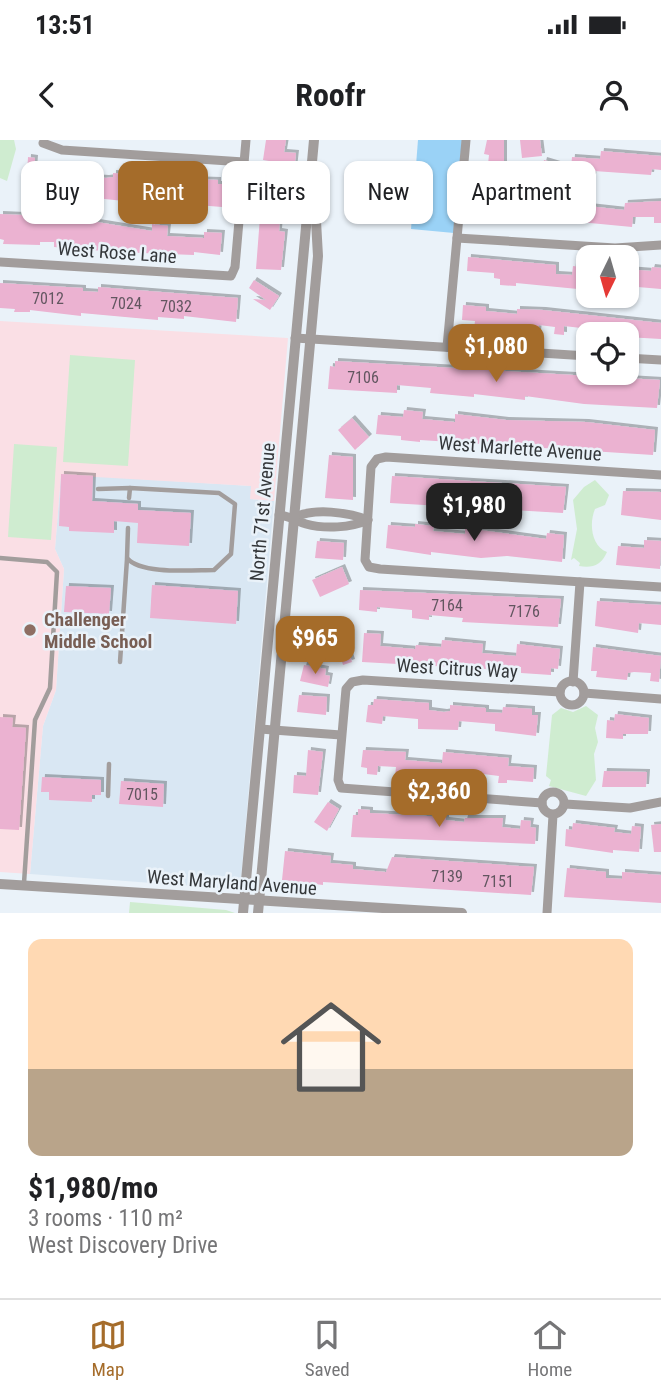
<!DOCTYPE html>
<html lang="en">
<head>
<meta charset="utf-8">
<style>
	:root { --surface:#fff; --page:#f6f6f6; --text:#202124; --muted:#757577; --line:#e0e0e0; --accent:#a56c2a }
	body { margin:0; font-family:"Roboto Condensed",sans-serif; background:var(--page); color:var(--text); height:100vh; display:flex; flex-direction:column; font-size:26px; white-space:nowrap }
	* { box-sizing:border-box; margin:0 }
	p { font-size:23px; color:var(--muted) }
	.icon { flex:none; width:38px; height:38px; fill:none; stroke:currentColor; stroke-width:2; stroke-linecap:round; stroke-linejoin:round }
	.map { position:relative; height:773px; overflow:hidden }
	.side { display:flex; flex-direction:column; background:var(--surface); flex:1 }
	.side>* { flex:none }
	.banner { position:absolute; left:21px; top:21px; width:620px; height:63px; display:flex; gap:14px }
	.needle { width:46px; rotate:185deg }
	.controls { position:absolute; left:576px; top:105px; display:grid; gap:14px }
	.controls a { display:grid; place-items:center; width:63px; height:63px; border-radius:14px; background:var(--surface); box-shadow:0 2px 5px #0004; font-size:35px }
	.price { position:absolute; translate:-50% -60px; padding:0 16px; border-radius:14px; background:var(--accent); color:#fff; font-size:23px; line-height:46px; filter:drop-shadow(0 2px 4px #0008) }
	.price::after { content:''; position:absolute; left:50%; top:42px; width:21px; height:16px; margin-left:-10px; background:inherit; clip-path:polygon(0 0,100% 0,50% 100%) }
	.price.on { background:#222; color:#fff }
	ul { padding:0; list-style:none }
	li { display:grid; align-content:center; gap:14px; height:371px; padding:0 28px }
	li+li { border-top:2px solid var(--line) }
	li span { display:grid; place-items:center; height:217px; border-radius:14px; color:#555 }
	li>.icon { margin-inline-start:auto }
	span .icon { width:126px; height:126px; fill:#fffc; stroke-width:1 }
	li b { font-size:30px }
	.tag { padding:0 24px; border-radius:14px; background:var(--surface); box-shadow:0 2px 5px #0004; font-size:24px; line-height:63px }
	.tag.on { background:var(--accent); color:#fff }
	.status { display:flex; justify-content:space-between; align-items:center; height:49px; padding:0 35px; background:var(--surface); direction:ltr }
	.status svg { height:19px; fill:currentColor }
	header { display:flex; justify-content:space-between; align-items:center; height:91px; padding:0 28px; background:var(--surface); font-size:32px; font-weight:700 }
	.tab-bar { display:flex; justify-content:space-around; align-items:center; height:98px; border-top:2px solid var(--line); background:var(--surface); font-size:19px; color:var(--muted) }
	.tab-bar a { display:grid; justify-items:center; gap:4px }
	.tab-bar .on { color:var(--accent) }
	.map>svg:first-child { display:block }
</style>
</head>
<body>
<div class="status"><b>13:51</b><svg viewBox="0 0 49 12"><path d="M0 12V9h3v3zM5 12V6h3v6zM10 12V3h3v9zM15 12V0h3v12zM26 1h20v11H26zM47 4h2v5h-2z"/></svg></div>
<header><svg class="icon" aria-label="back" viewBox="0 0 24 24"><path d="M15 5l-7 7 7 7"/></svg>Roofr<svg class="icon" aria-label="person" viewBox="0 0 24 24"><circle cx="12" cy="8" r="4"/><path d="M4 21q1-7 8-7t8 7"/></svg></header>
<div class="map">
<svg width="661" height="773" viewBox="0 0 661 773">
	<defs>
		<filter id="shadow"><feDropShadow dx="3" dy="-3" stdDeviation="0" flood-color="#0004"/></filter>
	</defs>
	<rect width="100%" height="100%" fill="#eaf2f9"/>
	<polygon fill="#d9e7f3" points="61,334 251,346 251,359 274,361 241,739 234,749 30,734 43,586 56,550 64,429 55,409"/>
	<polygon fill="#fadfe5" points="0,181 288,198 274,361 250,359 251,346 61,335 55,409 64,429 56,550 43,586 30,734 0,732"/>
	<g fill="#cfecd0">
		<polygon points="0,0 14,0 16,9 7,41 0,38"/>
		<polygon points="70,215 135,220 128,326 63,322"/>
		<polygon points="14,304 57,307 51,400 8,397"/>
		<path d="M595,340L609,355L605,365L595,369C589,383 591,406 607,412C601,426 592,428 579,426L580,423L574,418L571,420L577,389L573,360L584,347Z"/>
		<polygon points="586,566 598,575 595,588 598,602 594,614 596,640 586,656 549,646 551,640 546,636 552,575 561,568 573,572"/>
		<polygon points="130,762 226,770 235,773 129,773"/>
	</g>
	<polygon fill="#9ad2f6" points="418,0 462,0 454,93 411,89"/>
	<g fill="#ebb2d1" filter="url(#shadow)">
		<polygon points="266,0 286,0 284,12 296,13 291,56 282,55 279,91 285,92 281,130 256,129 263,38 267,38 269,21 263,20"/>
		<polygon points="487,0 504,0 504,45 481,43 482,32 487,33 489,15 484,14"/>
		<polygon points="520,0 540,0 542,16 522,18"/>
		<polygon points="601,11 661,16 661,30 652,29 651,35 594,31 593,37 564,35 562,39 541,33 544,20 571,28 572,17 600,19"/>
		<polygon points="28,17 35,18 34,32 56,34 56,30 91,32 91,37 106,38 113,37 113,33 159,36 168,37 168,41 185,43 186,39 218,40 218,44 224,44 222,67 172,63 172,66 95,58 95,63 79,62 54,59 54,54 26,53"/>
		<polygon points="474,58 533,63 533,60 624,70 625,63 661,61 661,83 654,83 654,77 633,77 632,87 527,77 526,79 472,76"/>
		<polygon points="0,74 66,77 152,91 152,84 168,86 167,96 204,98 204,92 222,93 220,115 194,112 194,115 116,112 54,107 54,102 40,102 40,105 3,104 4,100 0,99"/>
		<polygon points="468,117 556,125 556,134 572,135 573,126 588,128 588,150 516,143 516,146 500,145 500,139 494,138 494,133 467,131"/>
		<polygon points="652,127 661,128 661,149 626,146 626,129 651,131"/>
		<polygon points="254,140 279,156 270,170 253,159 266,160 249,148"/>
		<polygon points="0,143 83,148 83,151 98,152 98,147 238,158 236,182 184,176 184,179 158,177 158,180 81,173 81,176 30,170 30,172 14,172 15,169 0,168"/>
		<polygon points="463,165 486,167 486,171 517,174 517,169 543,170 661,183 661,199 626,197 626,194 581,194 581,188 564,186 564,195 554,194 555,187 539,185 538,193 474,189 475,181 462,180"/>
		<polygon points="335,221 660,240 657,268 584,264 525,256 525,260 474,254 474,257 430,253 431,248 397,245 397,253 328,249 330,226 335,227"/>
		<polygon points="404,270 423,272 422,279 455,282 455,274 506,280 586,282 655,290 653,315 420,300 420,302 401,300 401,296 376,294 378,275 403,277"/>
		<polygon points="352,278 369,297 355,310 338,290"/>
		<polygon points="329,315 353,317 353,360 325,358"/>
		<polygon points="61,334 93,336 92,361 138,364 138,370 191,373 189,406 137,403 138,383 114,381 114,393 69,391 69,387 59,386"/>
		<polygon points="392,336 566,347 563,373 390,363"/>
		<polygon points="623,351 661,352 661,380 621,375"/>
		<polygon points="415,384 434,386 433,391 465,394 465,388 546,399 547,393 564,395 562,422 507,416 481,418 431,412 431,415 386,408 388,385 415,387"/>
		<polygon points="644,400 661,401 660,429 616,425 618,406 644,408"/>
		<polygon points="317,401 344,403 343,420 315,418"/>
		<polygon points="342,427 349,444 320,457 312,440"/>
		<polygon points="152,445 238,451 236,484 150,478"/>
		<polygon points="66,446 111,448 109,474 64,472"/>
		<polygon points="360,450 561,459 558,487 462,482 463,478 429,475 429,480 412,478 412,470 377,467 377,472 359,470"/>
		<polygon points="597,461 661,465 661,485 639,483 638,493 595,486"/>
		<polygon points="364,493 381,494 380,506 415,509 416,505 441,507 442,500 483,504 482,513 516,516 517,504 560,509 558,529 551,528 551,535 521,533 521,527 505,526 505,530 362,522"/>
		<polygon points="344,496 352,522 343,525 337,505 334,518 329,501"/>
		<polygon points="593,507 661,516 659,542 650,541 651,533 634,532 628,533 627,540 596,537 597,531 591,531"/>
		<polygon points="304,525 326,529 325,535 330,536 328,547 300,541"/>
		<polygon points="299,555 327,557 326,575 297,572"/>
		<polygon points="374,559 429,563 429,570 444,572 450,571 450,565 486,568 486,572 502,573 503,567 532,569 532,575 538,575 536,596 495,591 495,584 459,581 458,590 418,589 418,579 383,576 382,584 366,582 368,565 373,565"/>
		<polygon points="615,574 649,578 648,594 623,594 623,599 606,598 607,580 614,581"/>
		<polygon points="0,577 13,578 12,587 26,588 19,690 0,689"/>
		<polygon points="308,610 323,612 318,655 293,653 294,635 306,636"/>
		<polygon points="363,610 406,612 405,620 442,623 443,612 509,618 508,626 534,628 533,642 507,640 507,643 498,643 499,636 475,633 475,642 447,640 448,632 431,630 431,638 395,636 396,627 378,626 377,635 367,634 367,628 361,627"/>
		<polygon points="604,631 647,632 646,647 602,647"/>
		<polygon points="42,637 101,640 101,655 92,655 92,662 49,660 49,652 41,652"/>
		<polygon points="121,641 164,644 163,667 119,664"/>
		<polygon points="328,662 339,669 327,691 314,682"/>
		<polygon points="358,669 370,670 370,673 446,677 446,680 464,682 465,678 503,678 502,687 520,689 521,680 531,681 530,687 536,688 535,704 351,697 353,675 358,675"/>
		<polygon points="573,683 615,688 614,692 631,694 632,686 641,687 639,712 613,710 613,713 565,706 566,689 572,690"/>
		<polygon points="661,684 661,712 654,712 651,685"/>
		<polygon points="285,711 331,716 330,723 353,725 353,729 386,732 392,717 534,727 531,755 323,742 323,745 282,740"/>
		<polygon points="567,728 606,732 606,738 622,739 622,732 661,735 661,763 564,757"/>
	</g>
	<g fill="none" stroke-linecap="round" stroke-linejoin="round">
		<g stroke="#a29d9c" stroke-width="4.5">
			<path d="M98,349L130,348L219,353L235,364L231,414L214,430C193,430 141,435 127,418L128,388"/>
			<polyline points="129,358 130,348"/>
			<polyline points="0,418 47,422 57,432 50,548 35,580 24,743"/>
			<polyline points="120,522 127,419"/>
			<polyline points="108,656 109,624"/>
		</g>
		<g stroke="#a29d9c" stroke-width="9">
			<polyline points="43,3 62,10 244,22"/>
			<polyline points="457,98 615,108 661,105"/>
			<polyline points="0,122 231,136 235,127 246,0"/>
			<polyline points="295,198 588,216"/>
			<polyline points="447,207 466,0"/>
			<polyline points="626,218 661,220"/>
			<polyline points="661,335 386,317 377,319 371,327 365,420 369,427 380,429 661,447"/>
			<path d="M279,375C290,376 296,381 306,384C324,389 351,388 368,380"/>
			<path d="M295,377C315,368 347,372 368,380"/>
			<circle cx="572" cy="553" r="12"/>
			<polyline points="573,542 580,442"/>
			<polyline points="584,553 661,559"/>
			<polyline points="260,589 341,595"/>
			<circle cx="553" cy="663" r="11"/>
			<polyline points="542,663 341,648 338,640 346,549 352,542 363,540 560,552"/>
			<polyline points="565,664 630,668 661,662"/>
			<polyline points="547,773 553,675"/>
		</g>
		<g stroke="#a29d9c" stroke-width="10">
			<polyline points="0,744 462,773"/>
			<polyline points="243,773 314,0"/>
			<polyline points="258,773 318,116 314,46"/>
		</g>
	</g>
	<circle fill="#8d6e63" stroke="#eaf2f9" stroke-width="2.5" cx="30" cy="490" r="7"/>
	<g text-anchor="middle" stroke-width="5" stroke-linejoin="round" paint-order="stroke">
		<g font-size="16" fill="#625660">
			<text x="48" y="164">7012</text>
			<text x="126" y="169">7024</text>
			<text x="176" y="172">7032</text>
			<text x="363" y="243">7106</text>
			<text x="447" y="471">7164</text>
			<text x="524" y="477">7176</text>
			<text x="142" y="660">7015</text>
			<text x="447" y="742">7139</text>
			<text x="498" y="747">7151</text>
		</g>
		<g font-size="19" fill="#34373a" stroke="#eaf2f9">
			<text transform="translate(117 112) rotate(4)" y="7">West Rose Lane</text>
			<text transform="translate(520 308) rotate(4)" y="7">West Marlette Avenue</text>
			<text transform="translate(262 372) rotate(-85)" y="7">North 71st Avenue</text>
			<text transform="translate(457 528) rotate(3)" y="7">West Citrus Way</text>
			<text transform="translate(232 742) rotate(4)" y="7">West Maryland Avenue</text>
		</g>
		<g font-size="19" font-weight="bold" fill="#785e54" stroke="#eaf2f9" text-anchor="start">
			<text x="44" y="486">Challenger<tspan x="44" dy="22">Middle School</tspan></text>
		</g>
	</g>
</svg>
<div class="controls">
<a><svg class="needle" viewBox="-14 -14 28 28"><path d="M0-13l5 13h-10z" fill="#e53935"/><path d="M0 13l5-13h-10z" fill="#757577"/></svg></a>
<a><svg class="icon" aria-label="locate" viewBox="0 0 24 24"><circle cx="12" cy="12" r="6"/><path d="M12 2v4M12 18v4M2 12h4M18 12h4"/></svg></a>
</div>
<b class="price" style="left:496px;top:244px">$1,080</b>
<b class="price on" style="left:474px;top:403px">$1,980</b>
<b class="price" style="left:315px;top:536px">$965</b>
<b class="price" style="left:439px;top:689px">$2,360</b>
<div class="banner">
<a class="tag">Buy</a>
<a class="tag on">Rent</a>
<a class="tag">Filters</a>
<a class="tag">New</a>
<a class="tag">Apartment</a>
</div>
</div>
<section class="side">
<ul>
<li><span style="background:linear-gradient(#ffd9b3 60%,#b9a48a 0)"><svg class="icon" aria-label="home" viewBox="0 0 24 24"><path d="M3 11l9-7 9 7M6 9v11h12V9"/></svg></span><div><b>$1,980/mo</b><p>3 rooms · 110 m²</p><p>West Discovery Drive</p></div></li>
</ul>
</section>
<nav class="tab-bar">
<a class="on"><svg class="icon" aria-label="map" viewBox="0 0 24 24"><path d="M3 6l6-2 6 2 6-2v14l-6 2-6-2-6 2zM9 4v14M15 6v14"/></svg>Map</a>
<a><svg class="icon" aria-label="saved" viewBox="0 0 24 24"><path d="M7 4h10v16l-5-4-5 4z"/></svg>Saved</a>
<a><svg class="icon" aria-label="home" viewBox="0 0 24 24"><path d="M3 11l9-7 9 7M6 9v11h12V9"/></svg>Home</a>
</nav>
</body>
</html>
